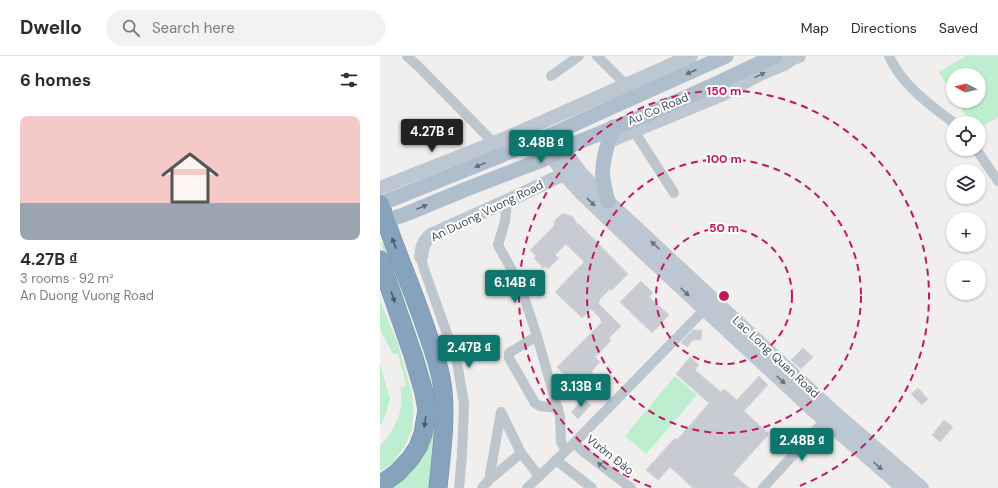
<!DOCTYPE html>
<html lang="en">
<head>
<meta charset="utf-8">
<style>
	:root { --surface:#fff; --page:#f2f2f3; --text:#2b2b33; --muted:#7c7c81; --line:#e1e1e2; --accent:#0f766e }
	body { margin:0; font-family:"DM Sans",sans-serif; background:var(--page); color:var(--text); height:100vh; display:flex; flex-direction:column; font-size:15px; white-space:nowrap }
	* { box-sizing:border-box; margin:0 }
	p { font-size:13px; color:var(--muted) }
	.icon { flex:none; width:22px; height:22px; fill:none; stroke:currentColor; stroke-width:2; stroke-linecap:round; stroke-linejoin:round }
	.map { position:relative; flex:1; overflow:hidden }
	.sheet { display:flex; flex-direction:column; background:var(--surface); width:380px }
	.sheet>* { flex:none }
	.needle { width:26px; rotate:277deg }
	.controls { position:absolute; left:566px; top:12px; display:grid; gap:8px }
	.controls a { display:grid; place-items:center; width:40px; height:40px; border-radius:50%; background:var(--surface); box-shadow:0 1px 3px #0004; font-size:20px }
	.price { position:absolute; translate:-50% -34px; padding:0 9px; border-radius:4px; background:var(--accent); color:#fff; font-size:13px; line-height:26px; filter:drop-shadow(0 1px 2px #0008) }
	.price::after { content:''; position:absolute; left:50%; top:24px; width:12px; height:9px; margin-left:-6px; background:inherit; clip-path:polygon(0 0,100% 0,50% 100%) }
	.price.active { background:#222; color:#fff }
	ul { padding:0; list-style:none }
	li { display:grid; align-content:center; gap:8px; height:212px; padding:0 20px }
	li+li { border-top:1px solid var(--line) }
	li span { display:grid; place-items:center; height:124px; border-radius:8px; color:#555 }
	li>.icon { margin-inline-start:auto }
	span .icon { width:72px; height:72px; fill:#fffc; stroke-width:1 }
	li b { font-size:17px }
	h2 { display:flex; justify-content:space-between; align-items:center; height:48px; padding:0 20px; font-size:17px }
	header { display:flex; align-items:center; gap:24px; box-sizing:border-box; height:56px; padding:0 20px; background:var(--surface); border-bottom:1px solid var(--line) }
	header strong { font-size:19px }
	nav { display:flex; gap:22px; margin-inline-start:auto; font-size:14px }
	.search { width:280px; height:36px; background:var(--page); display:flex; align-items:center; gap:10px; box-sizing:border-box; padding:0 14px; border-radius:22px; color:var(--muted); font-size:15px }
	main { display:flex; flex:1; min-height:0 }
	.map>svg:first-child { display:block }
</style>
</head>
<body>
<header>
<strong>Dwello</strong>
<div class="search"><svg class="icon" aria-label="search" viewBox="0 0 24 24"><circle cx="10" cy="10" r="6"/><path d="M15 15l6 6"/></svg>Search here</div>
<nav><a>Map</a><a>Directions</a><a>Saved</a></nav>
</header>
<main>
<section class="sheet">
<h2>6 homes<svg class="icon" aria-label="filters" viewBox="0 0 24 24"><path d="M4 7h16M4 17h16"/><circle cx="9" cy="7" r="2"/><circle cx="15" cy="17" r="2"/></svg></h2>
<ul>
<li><span style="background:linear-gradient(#f6c9c9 70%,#9aa5b1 0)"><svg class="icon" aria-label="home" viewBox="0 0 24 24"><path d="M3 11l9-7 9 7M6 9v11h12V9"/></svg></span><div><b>4.27B ₫</b><p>3 rooms · 92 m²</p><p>An Duong Vuong Road</p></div></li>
</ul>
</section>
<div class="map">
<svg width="618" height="432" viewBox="0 0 618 432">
	<rect width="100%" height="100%" fill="#f1eeee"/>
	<g fill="#bdeecf">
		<polygon points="586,0 618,0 618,61 599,73 599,67 590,67 577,45 599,45 599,19 573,19 573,39 559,16"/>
		<polygon points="5,186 46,306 53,330 56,351 56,373 50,432 8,432 37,406 40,298 1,188"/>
		<path d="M0,245L18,288L31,334L34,353L32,373L24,391L12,408L0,415V389C9,384 20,361 21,351C22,345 21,338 20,332L26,329L18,298H13L0,273Z"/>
		<polygon points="0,307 10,343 6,358 0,370"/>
		<polygon points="295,320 317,339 266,398 245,380"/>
	</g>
	<g fill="#c8cbd1" stroke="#d2d5da">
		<polygon points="182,158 186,158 193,161 198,169 199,168 248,218 232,234 230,233 219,244 220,245 218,247 241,270 229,282 231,285 215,301 220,306 211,316 218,323 204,338 177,311 222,266 220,264 221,263 211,253 202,262 175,236 204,206 186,188 175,199 179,202 168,213 165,210 163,212 154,202 156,200 150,194 174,170 174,166 176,163"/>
		<polygon points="261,225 273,237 269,241 289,259 272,277 240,246"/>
		<polygon points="313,274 322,274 321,284 313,284 307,291 301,286"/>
		<polygon points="423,292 433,301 421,313 411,304"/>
		<polygon points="310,301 319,309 315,314 341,336 344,333 357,344 379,320 388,329 364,355 389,378 353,418 369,432 313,432 290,411 278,424 266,414 295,382 297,384 329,347 296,318"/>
		<polygon points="538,332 548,343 542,349 531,338"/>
		<polygon points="204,342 211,349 198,363 191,356"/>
		<polygon points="564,364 573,371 560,386 552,379"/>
	</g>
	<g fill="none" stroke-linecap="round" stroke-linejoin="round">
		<defs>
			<g id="highway">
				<path d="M0,148C14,192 33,233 47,276C54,296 61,315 63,335C66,367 61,400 58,432"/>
				<polyline points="0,204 33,299 44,337 47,354 43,378 38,391 30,403 17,417 0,429"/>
			</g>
		</defs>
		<use href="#highway" stroke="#728da8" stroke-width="19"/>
		<g stroke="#bdc6cd" stroke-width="10">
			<polyline points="27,0 39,11 114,87"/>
			<polyline points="217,0 246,29 248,34"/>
			<path d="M509,0C521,28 550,49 574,67"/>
			<polyline points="171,20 199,0"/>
			<polyline points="254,75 294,137"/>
			<polyline points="596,93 618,125"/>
			<polyline points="127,145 125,165 118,189 135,220 144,241 157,280 180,361 181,386 186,394"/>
			<polyline points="41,201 43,210 77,306 84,348 82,398 79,432"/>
			<polyline points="157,280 129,297 129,302 155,347 160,350 178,352"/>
			<polyline points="194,387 204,396 251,432"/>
			<polyline points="176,404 212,432"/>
			<polyline points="109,424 121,356 141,397"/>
			<polyline points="102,432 109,424 141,397 159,420"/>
			<polyline points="147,432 194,387 324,254"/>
			<polyline points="383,432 449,360"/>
		</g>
		<g stroke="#bcc7d2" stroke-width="14">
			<polyline points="172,78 200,116 228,145 453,355 542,432"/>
			<polyline points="162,83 171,100 190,125 202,138 270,203 434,355 523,432"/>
			<polyline points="229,85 343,38 382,17 404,8 411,3 419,0"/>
			<polyline points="0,132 119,85 246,29 311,0"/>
			<path d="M41,201C42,191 43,186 51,179L127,145L184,118"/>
		</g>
		<g stroke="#aebecd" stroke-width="15">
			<path d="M228,145C226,138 224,130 223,123C221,106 228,87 233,71"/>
			<polyline points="0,148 122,99 155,85 162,83 232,51 346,0"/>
			<polyline points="0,167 26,158 84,134 162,104 196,87 266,59 331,30 395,0"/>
		</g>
		<use href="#highway" stroke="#86a2bd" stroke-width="18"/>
	</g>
	<defs><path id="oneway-solid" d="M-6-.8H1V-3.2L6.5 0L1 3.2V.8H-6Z"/></defs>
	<g fill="#616d78">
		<use href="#oneway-solid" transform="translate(311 16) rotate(156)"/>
		<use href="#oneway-solid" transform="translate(100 109) rotate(158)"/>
		<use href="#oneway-solid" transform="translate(42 151) rotate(-22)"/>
	</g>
	<g fill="#6a757f">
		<use href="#oneway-solid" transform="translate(380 19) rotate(-26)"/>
		<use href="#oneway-solid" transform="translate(211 146) rotate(44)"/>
		<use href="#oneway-solid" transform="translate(275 189) rotate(-137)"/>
		<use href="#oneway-solid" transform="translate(305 236) rotate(43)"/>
		<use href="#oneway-solid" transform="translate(401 324) rotate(43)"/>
		<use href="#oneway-solid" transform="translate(498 410) rotate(41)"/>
	</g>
	<g fill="#4d5a65">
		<use href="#oneway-solid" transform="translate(14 187) rotate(-111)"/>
		<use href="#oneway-solid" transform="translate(13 241) rotate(71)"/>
		<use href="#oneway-solid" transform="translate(45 366) rotate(99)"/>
	</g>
	<use fill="#6a757d" href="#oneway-solid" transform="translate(222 410) rotate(-142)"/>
	<g fill="none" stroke="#c2185b" stroke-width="2" stroke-dasharray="7 5">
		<circle cx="344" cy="240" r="68"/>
		<circle cx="344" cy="240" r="137"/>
		<path d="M271 431A205 205 0 1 1 417 431"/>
	</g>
	<g text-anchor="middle" stroke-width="4" stroke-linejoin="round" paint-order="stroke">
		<g font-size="12" fill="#47525b" stroke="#fff">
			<text transform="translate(278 53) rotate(-23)" y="4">Au Co Road</text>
			<text transform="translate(107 155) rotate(-26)" y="4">An Duong Vuong Road</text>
			<text transform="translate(396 301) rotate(43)" y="4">Lac Long Quan Road</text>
			<text transform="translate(230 399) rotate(38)" y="4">Vườn Đào</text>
		</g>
	</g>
	<circle cx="344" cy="240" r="6" fill="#c2185b" stroke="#fff" stroke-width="2"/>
	<g font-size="12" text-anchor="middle" font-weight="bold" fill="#c2185b" stroke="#fff" stroke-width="4" stroke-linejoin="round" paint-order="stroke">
		<text x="344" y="39">150 m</text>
		<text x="344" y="107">100 m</text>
		<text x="344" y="176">50 m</text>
	</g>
</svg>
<div class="controls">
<a><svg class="needle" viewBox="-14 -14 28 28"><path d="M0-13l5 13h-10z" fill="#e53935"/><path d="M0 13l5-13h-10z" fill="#7c7c81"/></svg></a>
<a><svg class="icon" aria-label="locate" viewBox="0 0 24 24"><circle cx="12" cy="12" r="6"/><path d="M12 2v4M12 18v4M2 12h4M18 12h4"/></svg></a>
<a><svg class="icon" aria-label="layers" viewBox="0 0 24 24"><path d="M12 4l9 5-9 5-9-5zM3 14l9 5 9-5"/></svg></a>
<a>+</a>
<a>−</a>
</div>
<b class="price active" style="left:52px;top:97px">4.27B ₫</b>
<b class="price" style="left:161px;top:108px">3.48B ₫</b>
<b class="price" style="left:135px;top:248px">6.14B ₫</b>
<b class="price" style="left:89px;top:313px">2.47B ₫</b>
<b class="price" style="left:201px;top:352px">3.13B ₫</b>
<b class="price" style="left:422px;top:406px">2.48B ₫</b>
</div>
</main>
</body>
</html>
